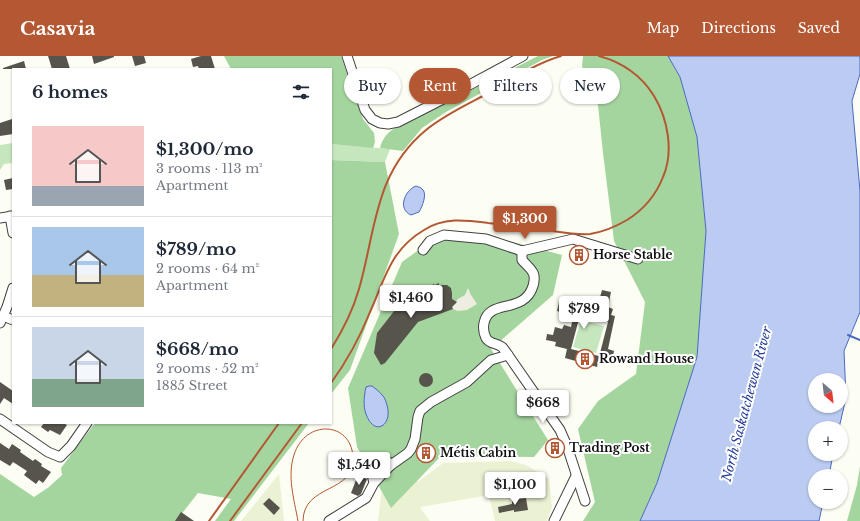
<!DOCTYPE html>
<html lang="en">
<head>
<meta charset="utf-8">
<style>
	:root { --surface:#fff; --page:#f2f2f3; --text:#1f2937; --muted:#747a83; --line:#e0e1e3; --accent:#b35833 }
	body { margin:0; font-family:"Libre Baskerville",serif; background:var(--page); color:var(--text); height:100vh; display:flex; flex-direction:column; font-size:15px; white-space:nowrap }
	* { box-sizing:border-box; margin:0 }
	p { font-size:13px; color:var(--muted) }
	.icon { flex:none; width:22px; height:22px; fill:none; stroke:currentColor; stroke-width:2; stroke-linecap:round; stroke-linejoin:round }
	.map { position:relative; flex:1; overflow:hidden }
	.drawer { position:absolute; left:12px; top:12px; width:320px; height:356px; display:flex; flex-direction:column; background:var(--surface); border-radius:0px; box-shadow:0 1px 3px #0004 }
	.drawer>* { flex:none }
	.top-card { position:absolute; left:344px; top:12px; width:380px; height:36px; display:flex; gap:8px }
	.needle { width:26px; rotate:152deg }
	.tools { position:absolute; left:808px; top:317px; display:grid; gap:8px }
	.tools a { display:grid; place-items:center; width:40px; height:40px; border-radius:50%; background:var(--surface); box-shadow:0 1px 3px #0004; font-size:20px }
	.price { position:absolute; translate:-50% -34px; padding:0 9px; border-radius:4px; background:#fff; color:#222; font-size:13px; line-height:26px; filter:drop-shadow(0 1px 2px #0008) }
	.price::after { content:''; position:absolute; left:50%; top:24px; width:12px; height:9px; margin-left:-6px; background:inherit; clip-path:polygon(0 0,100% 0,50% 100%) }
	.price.on { background:var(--accent); color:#fff }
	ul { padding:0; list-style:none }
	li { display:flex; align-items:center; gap:12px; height:100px; padding:0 20px }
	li+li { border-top:1px solid var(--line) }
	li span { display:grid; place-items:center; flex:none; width:112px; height:80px; border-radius:0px; color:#555 }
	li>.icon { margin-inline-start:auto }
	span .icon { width:48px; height:48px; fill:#fffc; stroke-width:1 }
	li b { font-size:17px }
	h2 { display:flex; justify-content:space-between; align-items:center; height:48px; padding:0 20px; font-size:17px }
	.tag { padding:0 14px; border-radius:18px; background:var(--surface); box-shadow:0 1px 3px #0004; font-size:14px; line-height:36px }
	.tag.on { background:var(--accent); color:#fff }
	header { display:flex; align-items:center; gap:24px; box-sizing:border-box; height:56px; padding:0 20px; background:var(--accent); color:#fff }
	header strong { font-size:19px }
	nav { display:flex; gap:22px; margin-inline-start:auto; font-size:14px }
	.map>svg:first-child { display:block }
</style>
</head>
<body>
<header>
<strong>Casavia</strong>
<nav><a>Map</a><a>Directions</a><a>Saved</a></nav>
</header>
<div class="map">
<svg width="860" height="465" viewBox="0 0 860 465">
	<rect width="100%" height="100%" fill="#fcfef3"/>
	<g fill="#ebf2d4">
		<polygon points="511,405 526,409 549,423 552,451 547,465 495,465 489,439 421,451 421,453 430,465 378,465 382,431 419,425 443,407"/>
		<polygon points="279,418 284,465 241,465"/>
	</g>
	<g fill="#c6e6be">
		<polygon points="13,87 13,107 4,108 0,114 0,89"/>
		<polygon points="331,88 390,93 385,106 331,104"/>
		<polygon points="581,264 604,270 596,297 573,291"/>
	</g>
	<g fill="#a5d59f">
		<polygon points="224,0 341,0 363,63 374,77 375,86 373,92 331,88 331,13 231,13"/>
		<path d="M538,0H553L542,4L446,56L422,72L403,95L380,92C382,83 389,73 399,71Z"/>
		<polygon points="583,0 668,0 680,21 697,81 706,175 697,301 657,427 640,465 583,465 595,446 578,373 598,345 636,318 645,246 614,185 603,97 598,49 582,10"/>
		<polygon points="331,104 385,106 399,178 350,314 331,338"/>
		<polygon points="486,179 562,199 553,239 491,293 548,384 534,401 441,400 391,452 357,391 348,332 402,206 420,193 438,184"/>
		<polygon points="95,367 309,367 234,465 215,465 231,443 198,437 176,465 0,465 0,418 34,441 49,431 62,419 61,412"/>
		<polygon points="860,410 860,465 847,465 857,429"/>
	</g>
	<polygon fill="#edeee1" points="468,232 471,239 477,248 467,254 458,255 453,253 452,251 458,243 465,239"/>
	<g fill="#bbcbf1" stroke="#4969c1" fill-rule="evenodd">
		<path d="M668,0H859L860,2V18L852,45L860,135V256L844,295L846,342L839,372H815V398H833L829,420H815V446H823L819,465H640L657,427L697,301L706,175L697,81L680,21ZM815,324H841V350H815Z"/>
		<path d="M416,130C418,131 421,131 422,133C428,137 422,151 419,156L411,159C397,153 405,134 416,130Z"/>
		<path d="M369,330H372C376,333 380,336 383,340C385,342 386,346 387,349C393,370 374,381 366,358C363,350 364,340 366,331Z"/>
	</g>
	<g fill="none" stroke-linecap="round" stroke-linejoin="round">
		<polyline stroke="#4969c1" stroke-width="2" points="848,279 860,284"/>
	</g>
	<g fill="#57544c">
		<polygon points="48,0 66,0 70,13 52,13"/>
		<polygon points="92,0 114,0 114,1 94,8"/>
		<polygon points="132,0 144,0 146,7 135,10"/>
		<polygon points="201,0 211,0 215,13 199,13 198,10 193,11 191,3"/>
		<polygon points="24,5 26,13 3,13 3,12"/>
		<polygon points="12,63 13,78 0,80 0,67"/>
		<polygon points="13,122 13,133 6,134 4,124"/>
		<polygon points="439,227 439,229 447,229 451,232 452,237 452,243 457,246 452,251 453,253 418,266 385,307 381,309 374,297 377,277 402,245 424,236 429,237 433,228 435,229"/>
		<polygon points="602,234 611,236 608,251 613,253 611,259 615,260 608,293 614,295 613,300 600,297 608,266 580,259 571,293 599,300 597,311 565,302 567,293 555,290 556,286 546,284 547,278 553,279 555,271 562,273 564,269 571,271 574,257 564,254 563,257 557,255 559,246 596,256"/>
		<circle cx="426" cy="324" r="7"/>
		<polygon points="0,326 13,335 13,348 4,342 0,348"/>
		<polygon points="44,367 63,367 67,369 60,379 50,374 48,376 41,371"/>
		<polygon points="0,387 9,393 12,388 21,394 20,396 33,405 35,403 42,408 41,410 51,416 43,427 39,424 36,428 24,419 27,415 13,406 10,410 0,404"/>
		<polygon points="358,419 367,423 361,438 358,440 351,437"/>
		<polygon points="269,442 280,452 274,459 263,448"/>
		<polygon points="526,442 528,454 514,456 514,454 499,457 498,451 512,448 512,444"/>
		<polygon points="181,456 194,465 175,465"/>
	</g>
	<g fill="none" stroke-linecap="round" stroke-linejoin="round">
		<defs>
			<g id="minor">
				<polyline points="347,0 365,54 372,63 380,67 388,68 398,66 447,41 523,0"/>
				<polyline points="10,160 13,177"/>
				<polyline points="0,162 13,160"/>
				<polyline points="423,194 430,185 444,179 486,183 522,195 573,183 638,203"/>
				<path d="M522,195V204C531,214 537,216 533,230C524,259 489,242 484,267C483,272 484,278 486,282C489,288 497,287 502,291C504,293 506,296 508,299L560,374L567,390L585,445"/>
				<polyline points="3,260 13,264"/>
				<polyline points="0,267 7,251 13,232"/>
				<polyline points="0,363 48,396 60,401 71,390 87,367"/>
				<polyline points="391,409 408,397 411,393 415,383 418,361 420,355 431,346 467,326 491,304 508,299"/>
				<path d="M329,465L366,442L374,427L391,409L387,405H380C372,412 371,417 374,427"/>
				<polyline points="554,465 576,420"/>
			</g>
		</defs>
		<use href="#minor" stroke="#424242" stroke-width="11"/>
		<use href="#minor" stroke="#fff" stroke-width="9"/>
		<path stroke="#b35833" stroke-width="1" d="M298,465C294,443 287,420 294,399C305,363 351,365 353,401C356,438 303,427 303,465"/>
		<g stroke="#b35833" stroke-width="2">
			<path d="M331,293C343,274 353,254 359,233C376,174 374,117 426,74C443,60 464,50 483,40C507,26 536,7 561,0"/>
			<path d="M331,327C347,305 360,281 370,256C385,223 390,194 424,174C444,161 465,164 488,167C507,169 526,172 545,174C560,176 575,179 590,178C603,176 615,171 627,164C643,154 656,139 663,121C674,96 668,63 654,40C642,20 622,6 599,0"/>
			<polyline points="209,465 279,367"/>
			<polyline points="230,465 302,367"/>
		</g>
	</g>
	<defs>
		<symbol id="building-ring" viewBox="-11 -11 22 22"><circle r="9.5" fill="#fff" stroke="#b35833" stroke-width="1.5"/><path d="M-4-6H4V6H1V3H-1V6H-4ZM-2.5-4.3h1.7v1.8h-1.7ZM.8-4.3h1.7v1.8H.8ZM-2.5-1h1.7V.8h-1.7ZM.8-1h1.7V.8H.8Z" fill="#b35833"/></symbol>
	</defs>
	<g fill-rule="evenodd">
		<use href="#building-ring" x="568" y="188" width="22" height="22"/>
		<use href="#building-ring" x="574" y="292" width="22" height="22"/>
		<use href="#building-ring" x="544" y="381" width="22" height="22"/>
		<use href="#building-ring" x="415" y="386" width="22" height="22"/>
	</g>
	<g text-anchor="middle" stroke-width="4" stroke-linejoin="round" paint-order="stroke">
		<g font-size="12" font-weight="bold" fill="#0f0f0f" stroke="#fff" text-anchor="start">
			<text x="593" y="203">Horse Stable</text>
			<text x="599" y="307">Rowand House</text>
			<text x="569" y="396">Trading Post</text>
			<text x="440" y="401">Métis Cabin</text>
		</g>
		<g font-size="13" font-style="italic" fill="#233d97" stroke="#fff">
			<text transform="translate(746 348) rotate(-75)" y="5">North Saskatchewan River</text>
		</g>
	</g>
</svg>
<div class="tools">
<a><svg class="needle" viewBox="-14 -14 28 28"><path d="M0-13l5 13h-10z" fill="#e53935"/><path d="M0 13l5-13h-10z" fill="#747a83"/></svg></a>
<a>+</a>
<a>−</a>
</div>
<b class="price on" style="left:525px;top:184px">$1,300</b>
<b class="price" style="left:411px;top:263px">$1,460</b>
<b class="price" style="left:584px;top:274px">$789</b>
<b class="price" style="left:543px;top:368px">$668</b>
<b class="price" style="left:359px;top:430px">$1,540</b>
<b class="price" style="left:515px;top:450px">$1,100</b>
<div class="top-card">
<a class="tag">Buy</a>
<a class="tag on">Rent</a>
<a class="tag">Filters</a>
<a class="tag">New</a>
</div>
<section class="drawer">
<h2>6 homes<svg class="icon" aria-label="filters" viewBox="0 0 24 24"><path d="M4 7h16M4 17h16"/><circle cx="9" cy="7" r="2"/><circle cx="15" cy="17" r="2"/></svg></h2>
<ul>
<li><span style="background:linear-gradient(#f6c9c9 75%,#9aa5b1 0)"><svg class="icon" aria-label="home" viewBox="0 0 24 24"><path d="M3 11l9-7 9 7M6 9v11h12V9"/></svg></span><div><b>$1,300/mo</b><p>3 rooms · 113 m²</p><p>Apartment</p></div></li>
<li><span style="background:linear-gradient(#a9c7e8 60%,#c2b280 0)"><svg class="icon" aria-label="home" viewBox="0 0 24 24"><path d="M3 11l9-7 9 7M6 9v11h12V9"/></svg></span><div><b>$789/mo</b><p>2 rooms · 64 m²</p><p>Apartment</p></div></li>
<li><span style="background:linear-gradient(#c9d6e8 65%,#7fa58c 0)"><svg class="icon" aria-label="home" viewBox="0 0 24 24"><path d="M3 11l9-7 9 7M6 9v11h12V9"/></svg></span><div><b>$668/mo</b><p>2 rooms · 52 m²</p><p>1885 Street</p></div></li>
</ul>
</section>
</div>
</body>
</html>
